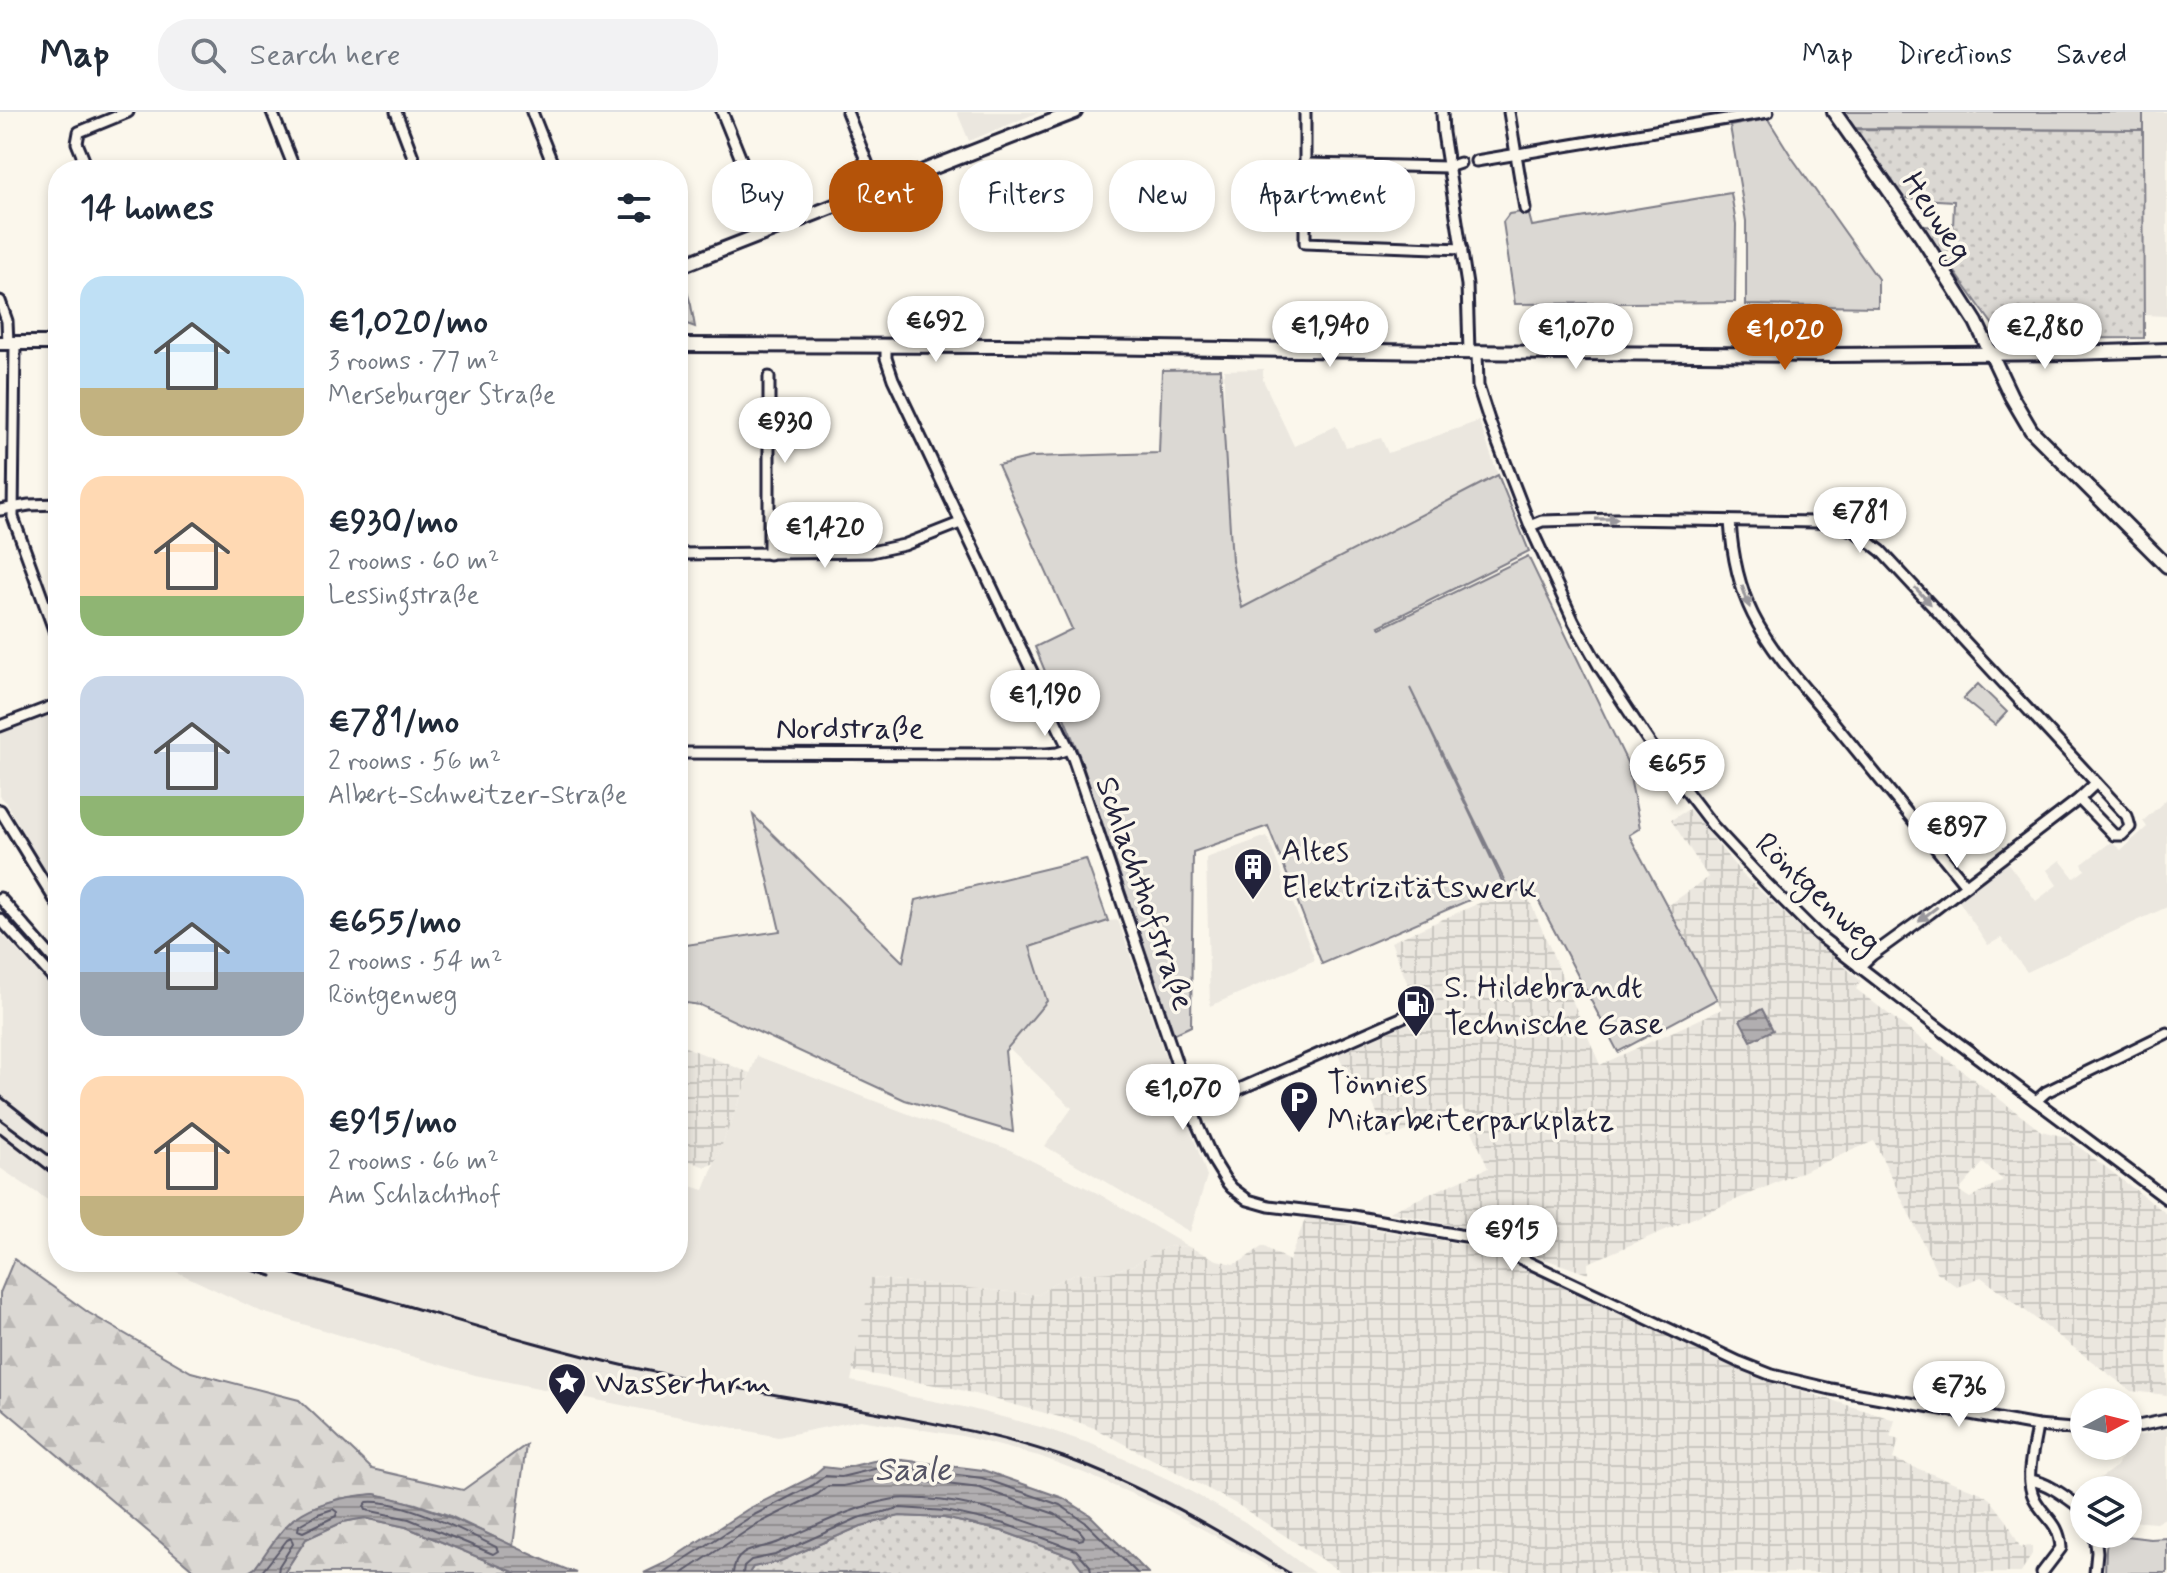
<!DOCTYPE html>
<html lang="en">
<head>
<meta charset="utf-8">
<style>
	:root { --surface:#fff; --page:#f2f2f3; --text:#1f2937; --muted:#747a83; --line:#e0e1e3; --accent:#b45309 }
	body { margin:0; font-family:Mynerve,sans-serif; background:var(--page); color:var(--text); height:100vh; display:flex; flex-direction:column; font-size:30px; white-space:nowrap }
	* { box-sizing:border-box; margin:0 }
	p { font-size:26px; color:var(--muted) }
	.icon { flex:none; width:44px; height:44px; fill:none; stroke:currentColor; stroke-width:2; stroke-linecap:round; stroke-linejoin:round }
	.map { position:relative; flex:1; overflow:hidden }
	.sheet { position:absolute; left:48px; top:48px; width:640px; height:1112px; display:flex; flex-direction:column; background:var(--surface); border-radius:32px; box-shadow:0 4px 12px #0003 }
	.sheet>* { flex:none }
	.guide { position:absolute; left:712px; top:48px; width:760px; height:72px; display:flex; gap:16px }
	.needle { width:52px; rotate:83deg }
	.fabs { position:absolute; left:2070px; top:1276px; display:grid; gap:16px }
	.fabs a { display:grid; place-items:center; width:72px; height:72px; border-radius:50%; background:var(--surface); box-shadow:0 4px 12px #0003; font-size:40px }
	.price { position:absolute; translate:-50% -68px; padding:0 18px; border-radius:28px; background:#fff; color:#222; font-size:26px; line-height:52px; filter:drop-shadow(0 2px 4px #0008) }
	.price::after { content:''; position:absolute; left:50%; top:48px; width:24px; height:18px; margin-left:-12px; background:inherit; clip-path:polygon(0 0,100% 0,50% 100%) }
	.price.active { background:var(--accent); color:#fff }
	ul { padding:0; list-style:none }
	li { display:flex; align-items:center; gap:24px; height:200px; padding:0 32px }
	li span { display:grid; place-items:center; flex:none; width:224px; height:160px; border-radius:24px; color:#555 }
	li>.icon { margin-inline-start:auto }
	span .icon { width:96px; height:96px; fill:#fffc; stroke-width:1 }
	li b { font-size:34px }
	h2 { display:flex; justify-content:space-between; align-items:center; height:96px; padding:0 32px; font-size:34px }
	.tag { padding:0 28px; border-radius:32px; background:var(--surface); box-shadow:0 4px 12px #0003; font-size:28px; line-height:72px }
	.tag.active { background:var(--accent); color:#fff }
	header { display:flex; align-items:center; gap:48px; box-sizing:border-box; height:112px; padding:0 40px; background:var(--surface); border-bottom:2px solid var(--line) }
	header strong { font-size:38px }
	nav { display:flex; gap:44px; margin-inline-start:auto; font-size:28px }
	.search { width:560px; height:72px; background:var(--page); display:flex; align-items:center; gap:20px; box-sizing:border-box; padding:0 28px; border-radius:32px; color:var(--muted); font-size:30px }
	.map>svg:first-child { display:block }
</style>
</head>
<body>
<header>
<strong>Map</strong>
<div class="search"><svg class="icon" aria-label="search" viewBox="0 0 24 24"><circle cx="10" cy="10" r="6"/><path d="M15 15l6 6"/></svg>Search here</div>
<nav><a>Map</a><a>Directions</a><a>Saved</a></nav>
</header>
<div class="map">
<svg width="2167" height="1461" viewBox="0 0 2167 1461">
	<defs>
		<pattern id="industrial-grid" width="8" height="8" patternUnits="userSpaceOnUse" patternTransform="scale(2)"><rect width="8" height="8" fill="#ebe7df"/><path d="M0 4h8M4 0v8" fill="none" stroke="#c9c6c0"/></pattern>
		<pattern id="grass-dots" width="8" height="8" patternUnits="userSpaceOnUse" patternTransform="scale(2)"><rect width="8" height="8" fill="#dbd8d3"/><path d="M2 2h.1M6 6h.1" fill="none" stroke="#bcb9b6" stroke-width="1.8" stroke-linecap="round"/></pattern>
		<pattern id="forest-firs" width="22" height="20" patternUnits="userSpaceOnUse" patternTransform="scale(2)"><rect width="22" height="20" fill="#dbd8d3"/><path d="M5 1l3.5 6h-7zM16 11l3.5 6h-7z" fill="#bcb9b6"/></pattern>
		<pattern id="water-rules" width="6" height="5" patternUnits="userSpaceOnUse" patternTransform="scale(2)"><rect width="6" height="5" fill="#b1aeb0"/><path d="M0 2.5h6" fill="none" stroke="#908d90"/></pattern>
	</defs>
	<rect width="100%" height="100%" fill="#fbf7ec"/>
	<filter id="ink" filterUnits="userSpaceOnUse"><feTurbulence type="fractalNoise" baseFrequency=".0125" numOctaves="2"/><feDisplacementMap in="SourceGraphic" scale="16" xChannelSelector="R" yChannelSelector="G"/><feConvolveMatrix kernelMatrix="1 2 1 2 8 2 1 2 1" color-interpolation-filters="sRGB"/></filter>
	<g filter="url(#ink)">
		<g fill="#ebe7df">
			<polygon points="957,0 1039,0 969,29"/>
			<polygon points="2143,0 2167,0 2167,204 2143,203"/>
			<polygon points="1263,257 1263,268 1294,334 1336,314 1346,335 1381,326 1388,341 1479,309 1498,363 1242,496 1232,449 1224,324 1224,258"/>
			<polygon points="58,599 58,784 6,690 0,684 0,621"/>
			<polygon points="2167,687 2167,795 2027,860 2001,826 1988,833 1959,789 2007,750 2036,789 2057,773 2047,758 2060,748 2074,766 2085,758 2082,752 2111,730 2121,738 2147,715 2143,709"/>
			<polygon points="1267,724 1315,848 1210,894 1206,746"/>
			<polygon points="1118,808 1207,1064 1190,1120 1045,1034 1072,996 1008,935 1047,889 1030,834 1108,809"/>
			<polygon points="0,820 58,882 58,1095 0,1056"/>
			<polygon points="757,944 919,1006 1008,1037 1099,1082 1187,1134 1166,1135 1133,1153 1110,1160 1074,1162 1052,1172 1039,1183 872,1166 851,1269 889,1277 908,1284 964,1295 1044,1316 1094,1333 1172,1369 1245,1410 1314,1461 1279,1461 1230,1432 1160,1394 1084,1361 1039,1344 962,1324 860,1308 778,1325 475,1263 262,1200 156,1150 678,1150 678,1070 704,1078"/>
			<polygon points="2167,1316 2167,1405 2156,1411 2128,1409 2128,1378 2084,1378 2084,1387 2078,1382 2117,1354 2132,1326"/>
		</g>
		<g fill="url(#industrial-grid)" fill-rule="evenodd">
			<path d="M1689,697L1742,762L1801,817L1861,869L1856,877L2041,1019L2066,1025L2167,1102V1283L2131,1279L1981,1165L1957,1175L1937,1160L1874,1029L1588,1151V1162L1498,1131L1461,1115L1389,1100L1488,1056L1462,995L1388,1027L1368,980L1357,985L1338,942L1421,906L1391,830L1509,778L1526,780L1600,953L1722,897L1668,794L1708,765L1671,708ZM1983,1051L2003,1068L1970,1086L1959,1079Z"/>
			<polygon points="678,932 750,961 715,1051 705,1055 678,1044"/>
			<polygon points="1306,1105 1477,1135 1755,1264 1895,1308 1890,1325 1899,1328 1893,1347 1981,1381 1990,1387 2007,1409 2020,1435 2032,1434 2032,1442 2021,1461 1342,1461 1238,1393 1094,1316 1078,1310 953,1276 852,1259 871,1166 1039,1183 1052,1172 1074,1162 1110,1160 1133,1153 1166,1135 1187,1134 1217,1148 1233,1152 1240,1150 1263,1134 1289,1149"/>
		</g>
		<g fill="url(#grass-dots)" stroke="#7e7d87" stroke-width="2">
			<polygon points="1852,17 2143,18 2144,226 2003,227 1922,114 1953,116 1954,89 1904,86"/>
			<polygon points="683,166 691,193 695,215 684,211 678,187 678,168"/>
			<polygon points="899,1404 944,1406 1002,1419 1073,1445 1085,1461 749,1461 753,1455 778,1450 861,1414"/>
		</g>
		<g fill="url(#forest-firs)" stroke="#7e7d87" stroke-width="2">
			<polygon points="14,1147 89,1201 191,1260 299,1288 372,1357 463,1378 526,1333 513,1434 448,1403 416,1392 374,1382 338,1387 315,1395 293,1407 255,1456 247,1461 197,1461 0,1294 0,1181"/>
			<polygon points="365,1406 406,1415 516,1461 284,1461 306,1427 343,1410"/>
		</g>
		<g fill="#dbd8d3" stroke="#7e7d87" stroke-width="2">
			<polygon points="1841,0 2143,0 2143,18 1852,16"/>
			<polygon points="1768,7 1793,47 1878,167 1878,195 1746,193 1746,109 1730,14"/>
			<polygon points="1731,81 1736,112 1735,190 1515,192 1503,110 1509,102 1528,99 1532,114"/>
			<polygon points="1220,257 1232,449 1242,496 1498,363 1529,439 1379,514 1381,516 1528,444 1627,650 1640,716 1629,723 1717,887 1618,940 1535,782 1509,778 1410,576 1504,773 1322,852 1268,714 1193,740 1191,914 1174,922 1077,637 1035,535 1072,517 998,353 1032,345 1159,341 1162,258"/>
			<polygon points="1978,572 2007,600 1995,613 1963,587"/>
			<polygon points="753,703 903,850 916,788 1086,747 1108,809 1030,835 1047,889 1005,939 1013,1020 905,988 700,893 678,890 678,827 680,834 780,819"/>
			<polygon points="2110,1422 2150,1427 2167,1426 2167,1461 2105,1461 2106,1436"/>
		</g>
		<g fill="url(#water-rules)" stroke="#787681" stroke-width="2">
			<polygon points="1762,897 1773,918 1751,929 1740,908"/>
			<polygon points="886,1346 983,1358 1063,1386 1090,1403 1148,1461 1085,1461 1073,1445 1002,1419 944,1406 900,1404 861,1414 778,1450 753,1455 749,1461 644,1461 665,1451 748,1397 810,1366 823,1355 840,1357"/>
			<path d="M374,1382C447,1395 508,1436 576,1461H516L406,1415L365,1406L343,1410L306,1427L284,1461H247L255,1456C266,1441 281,1416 295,1406C318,1389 347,1384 374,1382Z"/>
		</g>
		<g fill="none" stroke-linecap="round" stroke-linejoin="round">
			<g stroke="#5b5a6a" stroke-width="2">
				<path d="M367,1390C402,1387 464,1419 496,1435L498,1439L493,1442L409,1407L366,1398L364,1394Z"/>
				<polygon points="333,1397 337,1400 336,1404 303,1420 298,1418 299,1413 318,1402"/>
				<polyline points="261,1461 287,1428 291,1426 293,1432 279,1454 278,1461"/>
				<polyline points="663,1461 752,1404 813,1373 825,1364 841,1365 887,1354 982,1366 1060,1393 1085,1410 1137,1461"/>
				<path d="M683,1461L757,1412L818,1382L828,1374H843L886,1365L980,1376L1055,1402L1079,1418L1084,1424L1083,1427L1079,1428C1029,1410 979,1390 925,1387C915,1387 904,1385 894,1387C854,1394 817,1414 779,1430C761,1438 735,1434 733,1461"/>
				<polyline points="743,1461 744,1454 751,1448 775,1443 858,1406 900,1396 946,1399 1005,1412 1076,1438 1090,1454 1091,1461"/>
			</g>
			<defs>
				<g id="street">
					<polyline points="272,0 295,58"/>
					<polyline points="396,0 418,58"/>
					<polyline points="532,0 555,58"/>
					<polyline points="722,0 770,119"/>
					<polyline points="847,0 878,78"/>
					<polyline points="1305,0 1305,131 1462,137"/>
					<polyline points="1509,0 1525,97"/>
					<polyline points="1442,1 1443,21 1467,173 1469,240"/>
					<polyline points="1476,49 1768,0"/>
					<polyline points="1306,52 1448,55 1460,51"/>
					<polyline points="88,58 77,31 79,20 128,0"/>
					<polyline points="0,189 7,209 8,231"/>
					<polyline points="15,231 13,405 58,529"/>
					<polyline points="886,234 886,246 893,267 1073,646 1198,1014 1213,1048 1226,1069 1232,1076 1248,1088 1269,1094 1353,1104 1459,1123 1472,1125 1500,1137 1739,1250 1772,1263 1831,1277 2037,1314 2084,1318"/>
					<polyline points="1477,240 1478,274 1489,308 1530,414 1574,510 1599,554 1651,633 1713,714 1767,772 1817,822 1957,930 2167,1087"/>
					<polyline points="0,398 29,393 58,392"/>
					<path d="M1730,409C1732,440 1739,475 1753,503C1772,541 1803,574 1830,606C1875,662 1920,717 1965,772"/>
					<polyline points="1530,414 1542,409 1616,407 1816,410 1833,412 1855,419 1881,439 2127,704 2130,715 2122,723 2114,723 2079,687"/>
					<polyline points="678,442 871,440 904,433 960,411"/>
					<polyline points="769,442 769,265"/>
					<polyline points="0,614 58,592"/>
					<polyline points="678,641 1046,642 1057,641 1069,637"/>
					<polyline points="0,698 58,793"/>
					<polyline points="0,786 58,852"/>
					<polyline points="0,807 58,871"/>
					<polyline points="1859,855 1872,843 1930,801 2079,687 2096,671"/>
					<polyline points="2036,989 2046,980 2167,921"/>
					<polyline points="1192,998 1412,901"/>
					<path d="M2037,1314C2034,1336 2024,1365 2034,1386C2045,1407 2059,1409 2061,1436L2042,1461"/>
					<polyline points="2128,1316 2167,1308"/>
					<path d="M2030,1368C2050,1371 2068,1387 2084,1398"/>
					<polyline points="2095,1461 2097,1440 2095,1422"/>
				</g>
				<g id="secondary">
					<polyline points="1834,0 1919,121 1976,210 2011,284 2031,318 2167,454"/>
					<polyline points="678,155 1075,0"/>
					<polyline points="0,231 58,231"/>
					<polyline points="678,233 1004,234 1449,240 1832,243 2072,241 2167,238"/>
				</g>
			</defs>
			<use href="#street" stroke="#22223b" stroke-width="15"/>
			<use href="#secondary" stroke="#22223b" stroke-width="18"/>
			<use href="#street" stroke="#fbf7ec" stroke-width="9"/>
			<use href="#secondary" stroke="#fbf7ec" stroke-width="12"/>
			<g stroke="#22223b" stroke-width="3">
				<polyline points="0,984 58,1030"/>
				<polyline points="0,1007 58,1050"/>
				<polyline points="0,1021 58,1066"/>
				<polyline points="226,1150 272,1164"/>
				<path d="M259,1150L303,1165C412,1193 519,1230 630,1255C713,1273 797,1286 880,1301C942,1313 1003,1324 1063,1345C1143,1374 1216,1417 1289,1461"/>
			</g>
		</g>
		<defs><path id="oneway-solid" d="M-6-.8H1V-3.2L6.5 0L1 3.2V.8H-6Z" transform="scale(2)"/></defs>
		<g fill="#99979c">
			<use href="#oneway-solid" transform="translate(1607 407) rotate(-1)"/>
			<use href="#oneway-solid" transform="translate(1923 484) rotate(47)"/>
			<use href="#oneway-solid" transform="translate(1746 485) rotate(71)"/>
			<use href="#oneway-solid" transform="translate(1928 802) rotate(143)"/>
		</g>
	</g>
	<defs>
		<symbol id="building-pin" viewBox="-11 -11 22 30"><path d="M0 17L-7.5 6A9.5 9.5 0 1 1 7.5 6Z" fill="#22223b" stroke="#fbf7ec"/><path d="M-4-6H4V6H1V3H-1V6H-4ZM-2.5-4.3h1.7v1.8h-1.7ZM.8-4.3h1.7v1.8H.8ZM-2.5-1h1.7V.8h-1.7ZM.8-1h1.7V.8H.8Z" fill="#fff"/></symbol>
		<symbol id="fuel-pin" viewBox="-11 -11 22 30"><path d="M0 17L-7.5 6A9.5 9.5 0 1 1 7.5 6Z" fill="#22223b" stroke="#fbf7ec"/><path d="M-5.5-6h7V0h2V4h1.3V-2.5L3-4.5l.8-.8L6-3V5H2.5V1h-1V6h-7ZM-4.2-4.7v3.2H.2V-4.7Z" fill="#fff"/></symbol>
		<symbol id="parking-pin" viewBox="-11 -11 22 30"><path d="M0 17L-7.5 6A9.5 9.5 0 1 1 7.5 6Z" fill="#22223b" stroke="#fbf7ec"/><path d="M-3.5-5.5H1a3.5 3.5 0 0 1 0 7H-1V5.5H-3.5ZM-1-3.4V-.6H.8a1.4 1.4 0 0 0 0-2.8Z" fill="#fff"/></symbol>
		<symbol id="sight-pin" viewBox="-11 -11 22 30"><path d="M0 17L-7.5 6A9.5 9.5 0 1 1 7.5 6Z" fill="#22223b" stroke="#fbf7ec"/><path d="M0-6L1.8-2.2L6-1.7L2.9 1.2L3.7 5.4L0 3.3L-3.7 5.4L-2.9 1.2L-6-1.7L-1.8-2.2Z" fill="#fff"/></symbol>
	</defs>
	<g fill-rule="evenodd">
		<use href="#building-pin" x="1231" y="733" width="44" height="60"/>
		<use href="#fuel-pin" x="1394" y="870" width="44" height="60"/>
		<use href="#parking-pin" x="1277" y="966" width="44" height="60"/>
		<use href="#sight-pin" x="545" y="1248" width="44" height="60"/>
	</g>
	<g text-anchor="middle" stroke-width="7" stroke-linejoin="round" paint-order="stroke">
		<g font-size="32" fill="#22223b" stroke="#fbf7ec">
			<text transform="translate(1938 104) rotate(56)" y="11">Heuweg</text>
			<text x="850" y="626">Nordstraße</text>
			<text transform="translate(1819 780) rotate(43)" y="11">Röntgenweg</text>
			<text transform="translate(1146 781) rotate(71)" y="11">Schlachthofstraße</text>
		</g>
		<g font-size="32" fill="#22223b" stroke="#fbf7ec" text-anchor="start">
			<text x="1281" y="748">Altes<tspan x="1281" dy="37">Elektrizitätswerk</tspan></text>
			<text x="1444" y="885">S. Hildebrandt<tspan x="1444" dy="37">Technische Gase</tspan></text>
			<text x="1327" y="981">Tönnies<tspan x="1327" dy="37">Mitarbeiterparkplatz</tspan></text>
			<text x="595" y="1281">Wasserturm</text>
		</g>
		<g font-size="34" font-style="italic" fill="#545364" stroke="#fbf7ec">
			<text x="913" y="1368">Saale</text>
		</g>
	</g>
</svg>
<div class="fabs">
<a><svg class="needle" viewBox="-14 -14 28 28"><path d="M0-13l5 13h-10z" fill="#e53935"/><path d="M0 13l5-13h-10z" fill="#747a83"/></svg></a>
<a><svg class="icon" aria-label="layers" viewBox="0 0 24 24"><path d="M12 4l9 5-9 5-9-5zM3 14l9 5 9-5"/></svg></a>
</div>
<b class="price" style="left:936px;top:252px">€692</b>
<b class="price" style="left:1330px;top:257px">€1,940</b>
<b class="price" style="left:1576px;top:259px">€1,070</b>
<b class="price" style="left:2045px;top:259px">€2,880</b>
<b class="price active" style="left:1785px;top:260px">€1,020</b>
<b class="price" style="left:785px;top:353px">€930</b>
<b class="price" style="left:1860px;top:443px">€781</b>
<b class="price" style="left:825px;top:458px">€1,420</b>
<b class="price" style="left:1045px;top:626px">€1,190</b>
<b class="price" style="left:1677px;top:695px">€655</b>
<b class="price" style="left:1957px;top:758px">€897</b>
<b class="price" style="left:1183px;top:1020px">€1,070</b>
<b class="price" style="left:1512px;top:1161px">€915</b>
<b class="price" style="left:1959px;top:1317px">€736</b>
<div class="guide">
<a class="tag">Buy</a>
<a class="tag active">Rent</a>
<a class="tag">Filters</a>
<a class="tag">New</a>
<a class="tag">Apartment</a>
</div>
<section class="sheet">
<h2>14 homes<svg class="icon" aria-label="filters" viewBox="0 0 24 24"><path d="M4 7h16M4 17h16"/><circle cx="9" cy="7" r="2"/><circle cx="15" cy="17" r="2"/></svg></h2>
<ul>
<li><span style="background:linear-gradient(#bfe0f5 70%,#c2b280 0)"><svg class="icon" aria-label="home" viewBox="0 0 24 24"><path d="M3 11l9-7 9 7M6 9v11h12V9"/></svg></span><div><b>€1,020/mo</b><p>3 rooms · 77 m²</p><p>Merseburger Straße</p></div></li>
<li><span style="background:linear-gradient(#ffd9b3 75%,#8fb573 0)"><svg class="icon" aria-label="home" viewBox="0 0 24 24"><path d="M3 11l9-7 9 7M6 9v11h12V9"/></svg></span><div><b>€930/mo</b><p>2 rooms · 60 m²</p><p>Lessingstraße</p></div></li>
<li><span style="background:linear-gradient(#c9d6e8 75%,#8fb573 0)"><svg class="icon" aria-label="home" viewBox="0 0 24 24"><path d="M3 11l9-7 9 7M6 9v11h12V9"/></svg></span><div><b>€781/mo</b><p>2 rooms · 56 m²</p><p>Albert-Schweitzer-Straße</p></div></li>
<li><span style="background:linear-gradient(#a9c7e8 60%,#9aa5b1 0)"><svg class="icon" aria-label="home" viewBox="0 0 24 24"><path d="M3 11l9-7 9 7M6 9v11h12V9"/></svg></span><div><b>€655/mo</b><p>2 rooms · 54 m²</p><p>Röntgenweg</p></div></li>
<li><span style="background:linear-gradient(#ffd9b3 75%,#c2b280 0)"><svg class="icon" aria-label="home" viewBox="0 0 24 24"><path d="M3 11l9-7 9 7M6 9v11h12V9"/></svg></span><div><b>€915/mo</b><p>2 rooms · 66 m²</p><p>Am Schlachthof</p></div></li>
</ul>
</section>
</div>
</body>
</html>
